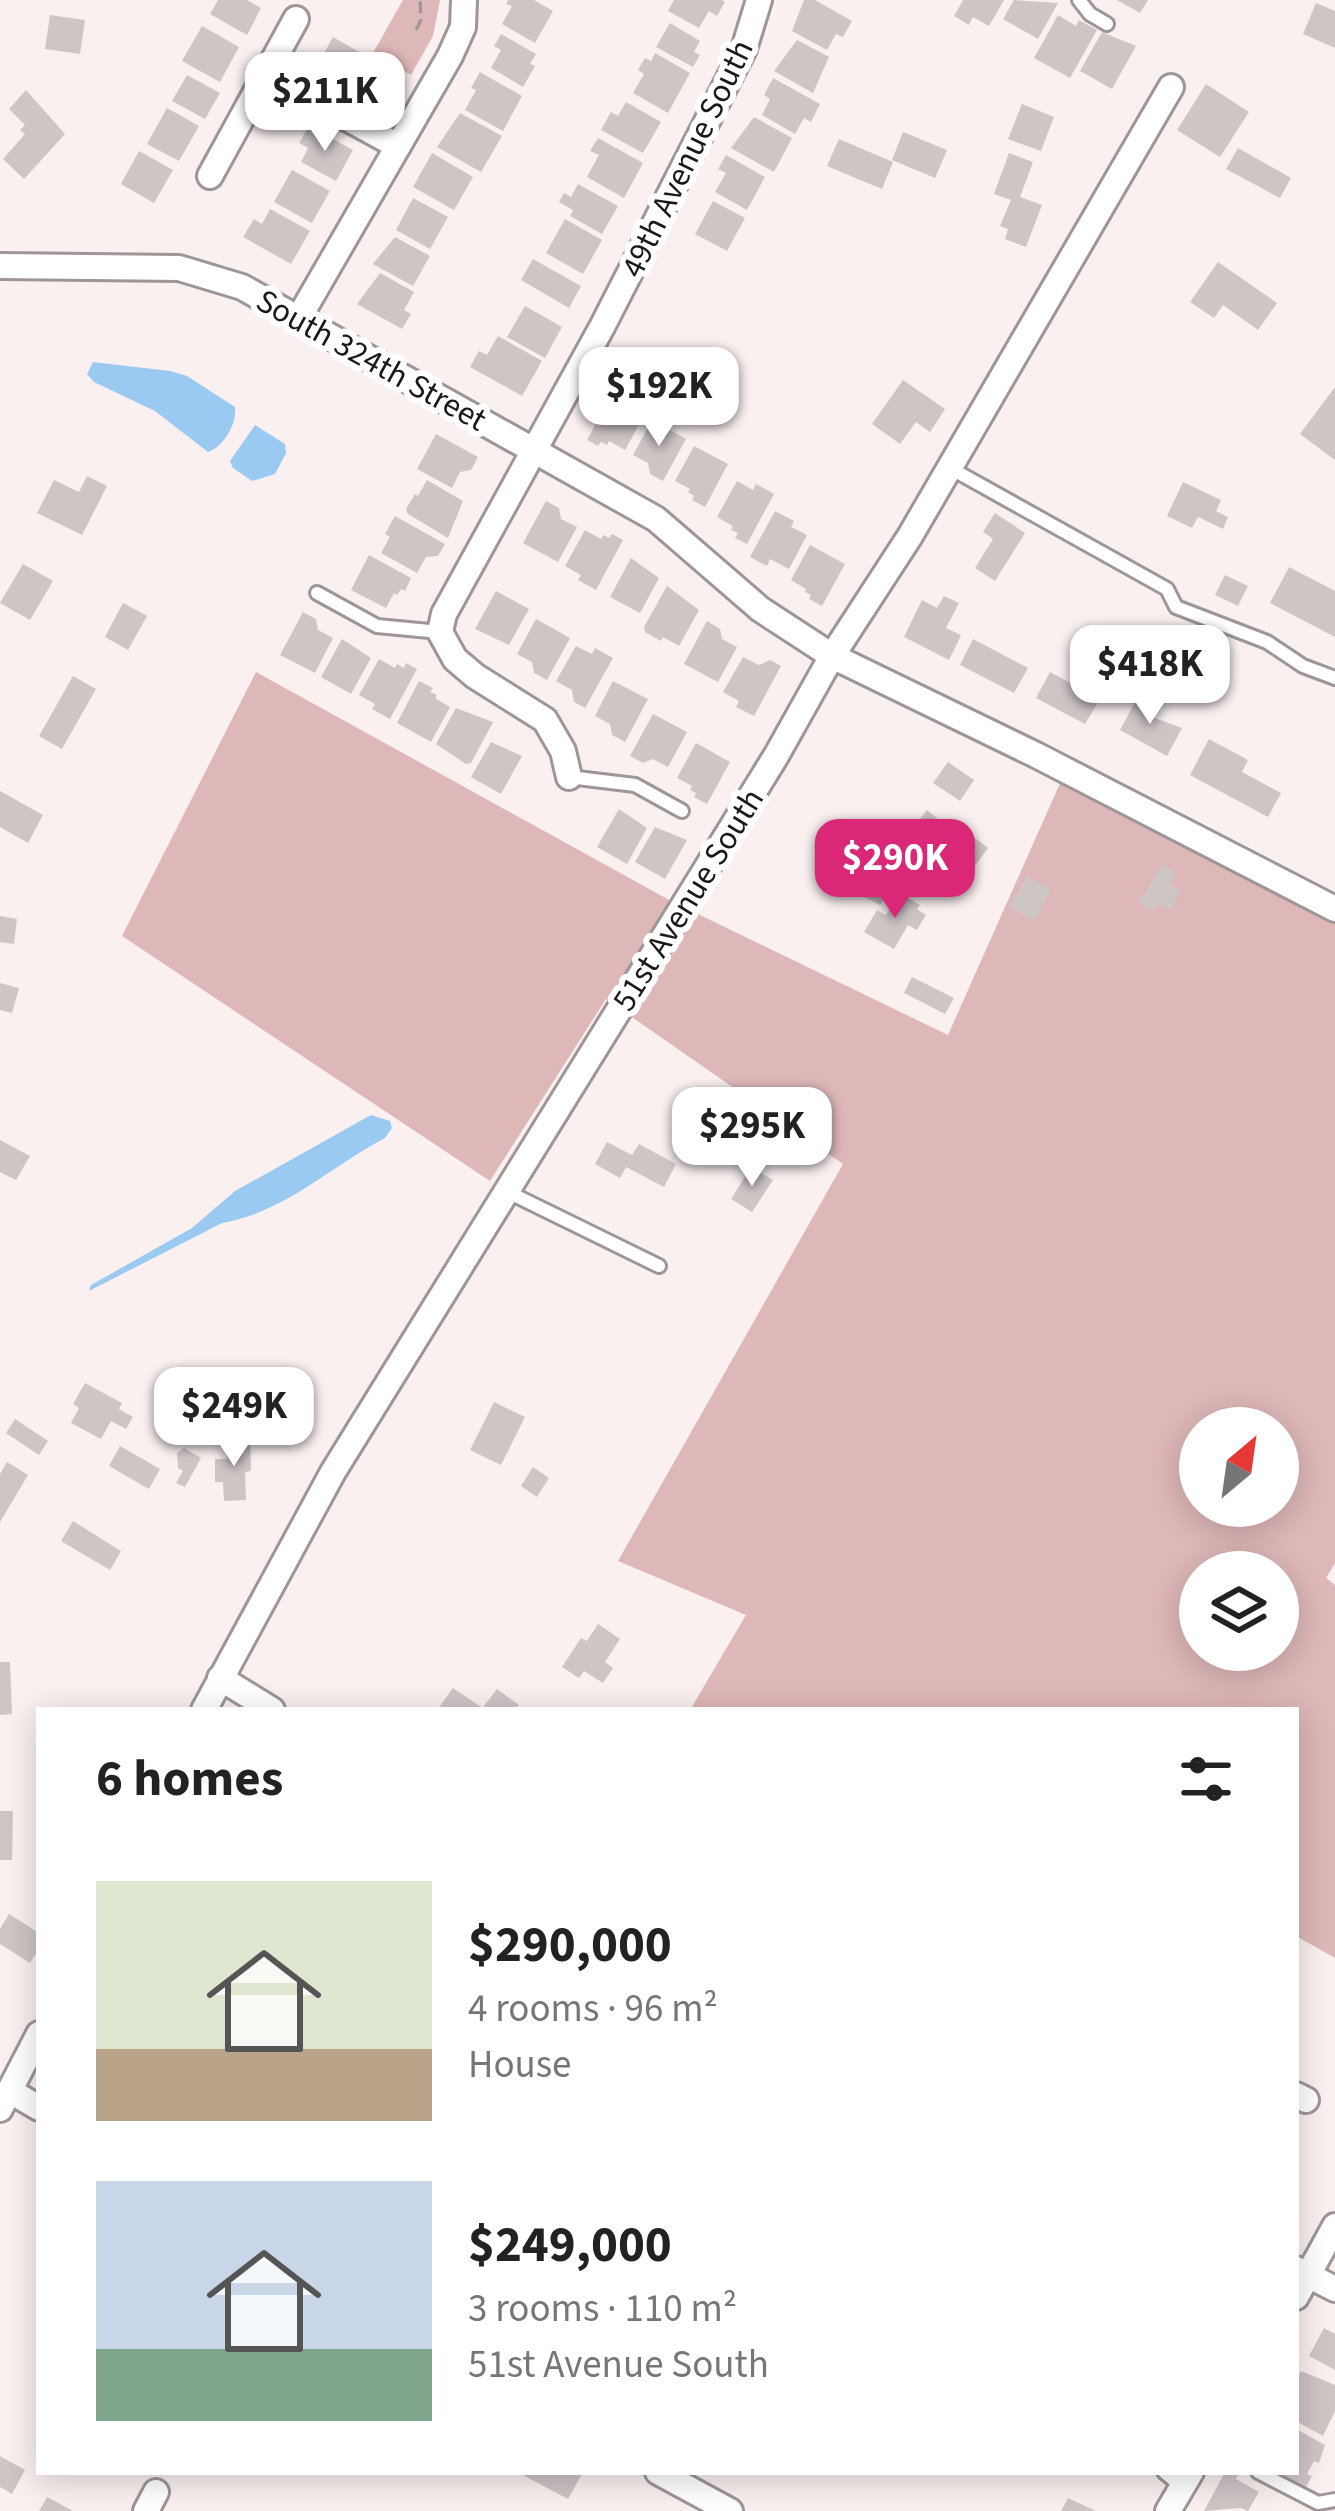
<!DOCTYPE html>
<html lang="en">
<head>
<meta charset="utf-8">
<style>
	:root { --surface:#fff; --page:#f2f2f2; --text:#222; --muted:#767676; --accent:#db2777 }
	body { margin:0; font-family:"Source Sans 3",sans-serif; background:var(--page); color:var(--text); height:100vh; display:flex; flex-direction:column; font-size:45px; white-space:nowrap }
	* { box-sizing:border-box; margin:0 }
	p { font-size:39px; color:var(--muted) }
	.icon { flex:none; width:66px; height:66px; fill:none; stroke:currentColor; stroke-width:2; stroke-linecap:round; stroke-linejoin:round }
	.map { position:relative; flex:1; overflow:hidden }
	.drawer { position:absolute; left:36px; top:1707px; width:1263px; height:768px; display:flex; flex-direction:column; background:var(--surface); border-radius:0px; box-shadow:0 6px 30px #0003 }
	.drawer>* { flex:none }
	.needle { width:78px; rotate:29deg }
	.fabs { position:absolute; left:1179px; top:1407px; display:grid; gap:24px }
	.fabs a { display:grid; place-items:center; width:120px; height:120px; border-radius:50%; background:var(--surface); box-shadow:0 6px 30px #0003; font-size:60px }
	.price { position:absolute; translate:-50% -102px; padding:0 27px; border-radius:24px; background:#fff; color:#222; font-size:39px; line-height:78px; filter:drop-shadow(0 3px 6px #0008) }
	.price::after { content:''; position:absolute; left:50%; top:72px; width:36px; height:27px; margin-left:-18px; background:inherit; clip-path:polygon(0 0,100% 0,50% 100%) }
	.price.on { background:var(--accent); color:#fff }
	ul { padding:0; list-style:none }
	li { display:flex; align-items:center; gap:36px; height:300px; padding:0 60px }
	li span { display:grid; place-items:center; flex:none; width:336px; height:240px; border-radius:0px; color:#555 }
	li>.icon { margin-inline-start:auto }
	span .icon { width:144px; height:144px; fill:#fffc; stroke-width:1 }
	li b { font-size:51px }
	h2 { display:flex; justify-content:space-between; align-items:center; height:144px; padding:0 60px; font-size:51px }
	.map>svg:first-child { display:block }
</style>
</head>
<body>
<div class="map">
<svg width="1335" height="2511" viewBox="0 0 1335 2511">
	<rect width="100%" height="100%" fill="#faf0f0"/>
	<g fill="#deb7b8" fill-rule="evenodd">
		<polygon points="403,0 440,0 433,36 411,75 373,53"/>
		<path d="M256,672L671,901L948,1035L1070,761L1335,893V1563L1326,1578L1335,1585V1958L1296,1936V1710H690L746,1615L618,1561L843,1164L606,999L490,1181L122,936ZM1200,1428H1278V1506H1200ZM1200,1572H1278V1650H1200Z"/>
	</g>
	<g fill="#9ac9f1">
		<path d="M93,362L170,371L187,376L235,407C237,423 224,447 208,452L155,411L94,382L87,374Z"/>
		<polygon points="255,425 285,444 286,453 275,474 252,481 233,468 230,461"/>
		<path d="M371,1115L390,1121L392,1128L385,1138C332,1166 283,1213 222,1223L89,1291L91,1285L192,1228L235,1191Z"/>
	</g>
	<g fill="#cec5c5">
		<polygon points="218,0 247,0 261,8 247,35 210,14"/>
		<polygon points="508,0 534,0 553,11 535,43 502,24 512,6 506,4"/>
		<polygon points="674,0 722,0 725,2 717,16 709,11 699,28 668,11"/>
		<polygon points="804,0 815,0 852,21 843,37 836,34 827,50 792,31"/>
		<polygon points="963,0 1004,0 989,26 973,17 969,25 954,16"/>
		<polygon points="1014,0 1058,3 1038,39 1003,19"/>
		<polygon points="1117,0 1148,0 1140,13"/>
		<polygon points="1316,3 1335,11 1335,48 1303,34"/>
		<polygon points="50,15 85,20 80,54 45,49"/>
		<polygon points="1058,15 1076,26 1079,20 1097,30 1070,78 1034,58"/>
		<polygon points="670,23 700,41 694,52 700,55 693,67 656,47"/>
		<polygon points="202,26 239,47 220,82 182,61"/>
		<polygon points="1102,32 1136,46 1112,89 1080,71"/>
		<polygon points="501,34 536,54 530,64 535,66 523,87 491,68 501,50 494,46"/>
		<polygon points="333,37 366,56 349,87 316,68"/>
		<polygon points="797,40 829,57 813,93 774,71"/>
		<polygon points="655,53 690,73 668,113 633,93 644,74 638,70 645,58 651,61"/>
		<polygon points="480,72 522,96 503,131 465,110 476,90 471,88"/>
		<polygon points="187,75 220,93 205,119 172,101"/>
		<polygon points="773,78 820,104 811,122 804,118 795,134 762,115 770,99 764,95"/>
		<polygon points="1206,84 1249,112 1220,157 1177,130"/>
		<polygon points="26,90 65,134 24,179 3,159 25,134 20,130 25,125 9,109"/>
		<polygon points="626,102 661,122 643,153 601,130 611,112 618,116"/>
		<polygon points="1022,104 1054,117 1041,151 1008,139"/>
		<polygon points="167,108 199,126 179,161 147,144"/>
		<polygon points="460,113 502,136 481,172 437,147"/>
		<polygon points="754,117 792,138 774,172 731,148"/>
		<polygon points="309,126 353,150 336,181 301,162 308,148 299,143"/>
		<polygon points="903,132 947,150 935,178 892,160"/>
		<polygon points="598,138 643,163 624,198 587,177 599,155 590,151"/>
		<polygon points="839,139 893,162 882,189 827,166"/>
		<polygon points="1238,148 1291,178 1280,198 1226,169"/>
		<polygon points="139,151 173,170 154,203 121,184"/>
		<polygon points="432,153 473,177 454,210 413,187"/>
		<polygon points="1009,153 1033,162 1020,197 1042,205 1026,247 1005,239 1008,229 1000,226 1011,200 994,194"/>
		<polygon points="726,155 765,177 747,210 715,192 726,173 718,169"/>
		<polygon points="292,170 330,191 312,223 274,202"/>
		<polygon points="578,184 618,206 602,234 570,216 573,210 559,202 564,193 571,197"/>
		<polygon points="413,198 448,217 430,249 396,230"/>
		<polygon points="713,201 745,218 727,251 695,234"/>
		<polygon points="270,209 310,231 291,264 243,237 254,219 262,224"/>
		<polygon points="565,219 602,240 583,274 546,253"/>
		<polygon points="395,237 430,256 413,286 373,264"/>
		<polygon points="533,259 581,286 569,308 521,280"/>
		<polygon points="1218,262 1277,303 1258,330 1223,305 1214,318 1190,302"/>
		<polygon points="380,273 414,292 404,310 411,314 402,329 357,304"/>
		<polygon points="525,306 562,327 545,358 507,337"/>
		<polygon points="498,336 542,361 522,396 470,367 479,351 487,355"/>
		<polygon points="903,380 945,409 930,432 916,422 900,444 872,424"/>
		<polygon points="1335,387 1335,460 1300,434"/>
		<polygon points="614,390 632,400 629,406 645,414 625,450 609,441 607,445 601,442 598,446 587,440"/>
		<polygon points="652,420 686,439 663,481 650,474 648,463 633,455"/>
		<polygon points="436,434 478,457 471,470 460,472 452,488 417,469"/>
		<polygon points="694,446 728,464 705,507 692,500 694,496 688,492 690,489 675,481"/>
		<polygon points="87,476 107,486 82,535 37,513 54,480 79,492"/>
		<polygon points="427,480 463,501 448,538 408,514 406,509 415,494 418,496"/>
		<polygon points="737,481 753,490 756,484 774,494 747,544 735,538 738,533 731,530 733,526 717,517"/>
		<polygon points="1183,482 1221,500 1216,511 1228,517 1223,529 1198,517 1192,528 1167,516"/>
		<polygon points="546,501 559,508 561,519 577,527 558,562 523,543"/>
		<polygon points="775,511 794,521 791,527 807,535 789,569 770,559 767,566 750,557"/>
		<polygon points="995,513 1025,533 995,581 975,568 993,539 983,532"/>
		<polygon points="395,516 445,544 438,556 426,557 417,573 381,553 390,537 385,534"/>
		<polygon points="585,530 601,539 603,535 609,538 612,534 623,540 596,590 578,580 581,575 565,566"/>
		<polygon points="810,545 845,564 822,606 809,599 811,595 805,592 806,589 791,580"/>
		<polygon points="369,555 411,578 405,591 401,589 397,595 394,593 386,608 351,590"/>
		<polygon points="631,558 659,578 640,613 610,597"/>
		<polygon points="23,564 53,581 30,620 0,603"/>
		<polygon points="1289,567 1335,591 1335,637 1270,603"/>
		<polygon points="1225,575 1248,586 1238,606 1215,595"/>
		<polygon points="667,586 699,610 679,646 663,637 661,641 645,632 644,627"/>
		<polygon points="496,591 529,609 509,645 475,629"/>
		<polygon points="944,596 959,603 946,628 961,635 949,660 904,637 922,600 937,608"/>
		<polygon points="123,603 147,616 128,650 105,637"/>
		<polygon points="303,612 316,619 318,630 333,638 315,673 280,655"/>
		<polygon points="536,619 570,638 547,680 534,673 532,662 517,654"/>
		<polygon points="707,621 720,629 722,639 737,647 718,682 684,664"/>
		<polygon points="342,639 371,658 351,694 321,677"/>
		<polygon points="973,639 1028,668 1014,693 960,665"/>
		<polygon points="576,646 592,654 595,648 613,658 585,708 574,702 572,690 556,681"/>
		<polygon points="743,657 759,665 770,660 781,666 754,716 736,707 739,701 723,692"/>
		<polygon points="379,659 395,668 397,664 404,668 406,663 417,669 390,719 372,709 375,704 359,695"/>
		<polygon points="1050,672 1100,699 1085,724 1036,698"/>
		<polygon points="73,676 96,689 62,749 39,736"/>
		<polygon points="419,681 433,688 430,692 437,695 435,698 450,707 431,742 397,723"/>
		<polygon points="613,681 648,699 625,742 612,735 610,724 595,716"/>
		<polygon points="1139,695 1159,705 1152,717 1182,728 1167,756 1120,730"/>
		<polygon points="456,708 493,722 471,763 466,764 436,744"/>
		<polygon points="653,714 687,732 668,767 653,759 643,763 630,756"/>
		<polygon points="1209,739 1248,760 1242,772 1281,793 1268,817 1190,775"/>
		<polygon points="491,742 522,756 501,794 471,777"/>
		<polygon points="696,743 730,762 707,804 694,797 696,793 690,790 692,786 677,778"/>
		<polygon points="948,762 974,780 960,801 933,783"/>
		<polygon points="0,791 43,815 28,843 0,827"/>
		<polygon points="619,809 647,828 627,864 597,847"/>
		<polygon points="927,810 944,824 928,844 911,830"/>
		<polygon points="958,825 988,848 974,867 944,844"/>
		<polygon points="655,827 687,840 665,879 635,862"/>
		<polygon points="1162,864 1176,873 1170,884 1181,890 1170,910 1158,903 1153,911 1139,903"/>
		<polygon points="875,868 895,879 880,905 860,895"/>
		<polygon points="1027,876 1051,890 1034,921 1009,907"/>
		<polygon points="899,893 920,905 917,909 926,915 917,930 908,925 894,949 864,932 877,910 886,915"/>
		<polygon points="0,916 17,919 14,944 0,942"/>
		<polygon points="912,977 954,998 945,1014 904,993"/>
		<polygon points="0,983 19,988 12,1013 0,1010"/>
		<polygon points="0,1140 30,1156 16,1180 0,1172"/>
		<polygon points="607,1142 632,1155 639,1144 676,1164 664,1187 626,1167 620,1178 595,1164"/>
		<polygon points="751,1167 773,1180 752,1212 731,1199"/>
		<polygon points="85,1383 122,1403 119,1409 133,1417 126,1429 111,1421 101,1439 71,1423 79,1408 73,1404"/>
		<polygon points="494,1402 525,1417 501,1465 470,1450"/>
		<polygon points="15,1419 48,1441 39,1455 6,1433"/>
		<polygon points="250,1438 251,1471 245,1472 246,1500 224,1501 223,1482 215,1482 215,1459 227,1459 226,1439"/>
		<polygon points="120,1446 160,1469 149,1489 109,1466"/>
		<polygon points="184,1448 201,1458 185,1487 176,1483 183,1471 178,1468 177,1453"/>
		<polygon points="7,1462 28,1475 0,1522 0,1474"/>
		<polygon points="533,1467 549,1478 537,1497 521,1486"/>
		<polygon points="73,1521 121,1551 110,1570 61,1541"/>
		<polygon points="598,1624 620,1639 605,1662 613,1668 603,1683 584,1671 579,1678 562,1667 581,1638 587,1641"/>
		<polygon points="0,1662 10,1662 12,1714 0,1715"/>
		<polygon points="453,1688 481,1707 479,1710 437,1710"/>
		<polygon points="497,1689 519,1705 515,1710 481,1710"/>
		<polygon points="0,1811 13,1811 12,1860 0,1860"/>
		<polygon points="9,1914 39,1933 39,1949 30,1963 0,1944 0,1929"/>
		<polygon points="1324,2328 1335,2334 1335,2370 1309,2356"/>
		<polygon points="1301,2371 1335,2385 1335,2411 1323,2436 1296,2421 1296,2380"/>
		<polygon points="1296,2429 1325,2445 1319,2463 1314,2461 1307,2474 1312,2476 1306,2487 1283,2475 1296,2472"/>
		<polygon points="0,2456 25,2470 12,2494 0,2487"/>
		<polygon points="517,2472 583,2472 568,2499"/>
		<polygon points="1225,2472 1239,2473 1236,2479 1259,2492 1248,2511 1241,2508 1204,2511"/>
		<polygon points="47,2497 73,2511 39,2511"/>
		<polygon points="1068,2498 1096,2511 1061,2511"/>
	</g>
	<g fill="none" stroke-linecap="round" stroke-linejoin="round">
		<defs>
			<g id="lane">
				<polyline points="1079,0 1090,14 1107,24"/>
				<polyline points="950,468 1167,589 1176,607 1267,642 1303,666 1335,678"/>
				<polyline points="317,593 377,626 440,632"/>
				<polyline points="569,777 635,785 682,811"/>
				<polyline points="508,1192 659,1266"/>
				<polyline points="1164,2472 1182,2487"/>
				<polyline points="1258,2472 1318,2503 1335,2500"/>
			</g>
			<g id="street">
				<polyline points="266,74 398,146"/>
				<polyline points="210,176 296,19"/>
				<polyline points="0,266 179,268 242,287 656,519 760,609 832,656 1036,755 1335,909"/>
				<polyline points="300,316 450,56 463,27 464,0"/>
				<polyline points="569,777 563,751 545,720 475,676 455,659 440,632 444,614 602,327 744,49 759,0"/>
				<polyline points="220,1678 272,1710"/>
				<polyline points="204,1710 333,1472 776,756 832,656 910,536 1171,87"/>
				<polyline points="10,2091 39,2108"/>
				<polyline points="1296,2095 1306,2100"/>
				<polyline points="0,2109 39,2034"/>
				<polyline points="1296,2269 1335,2289"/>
				<polyline points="1296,2297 1335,2226"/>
				<polyline points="658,2472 730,2511"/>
				<polyline points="146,2511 156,2492"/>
				<polyline points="1168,2511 1191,2472"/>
			</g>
		</defs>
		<use href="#lane" stroke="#9e9696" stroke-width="18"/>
		<use href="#street" stroke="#9e9696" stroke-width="30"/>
		<polyline stroke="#9c9595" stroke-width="3" stroke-dasharray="12 6" stroke-linecap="butt" points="416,30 421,20 420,0"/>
		<use href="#lane" stroke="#fff" stroke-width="12"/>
		<use href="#street" stroke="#fff" stroke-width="24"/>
	</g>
	<g text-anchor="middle" stroke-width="12" stroke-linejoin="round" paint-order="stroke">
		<g font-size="33" fill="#1c1818" stroke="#fff">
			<text transform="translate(686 158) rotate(-64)" y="12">49th Avenue South</text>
			<text transform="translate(372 359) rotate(29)" y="12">South 324th Street</text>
			<text transform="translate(687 899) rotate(-58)" y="12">51st Avenue South</text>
		</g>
	</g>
</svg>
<div class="fabs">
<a><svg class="needle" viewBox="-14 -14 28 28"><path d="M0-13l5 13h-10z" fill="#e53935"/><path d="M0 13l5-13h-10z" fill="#767676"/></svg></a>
<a><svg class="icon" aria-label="layers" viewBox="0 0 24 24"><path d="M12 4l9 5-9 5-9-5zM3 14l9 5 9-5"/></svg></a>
</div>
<b class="price" style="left:325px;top:154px">$211K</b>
<b class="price" style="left:659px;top:449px">$192K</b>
<b class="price" style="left:1150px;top:727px">$418K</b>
<b class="price on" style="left:895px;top:921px">$290K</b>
<b class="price" style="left:752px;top:1189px">$295K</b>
<b class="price" style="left:234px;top:1469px">$249K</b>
<section class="drawer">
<h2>6 homes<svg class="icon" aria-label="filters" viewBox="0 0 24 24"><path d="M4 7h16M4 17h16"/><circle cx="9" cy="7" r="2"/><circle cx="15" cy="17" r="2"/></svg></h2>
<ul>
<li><span style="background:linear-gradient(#dfe7d0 70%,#b9a48a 0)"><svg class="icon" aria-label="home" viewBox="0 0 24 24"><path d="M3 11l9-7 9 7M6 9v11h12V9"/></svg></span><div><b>$290,000</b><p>4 rooms · 96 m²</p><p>House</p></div></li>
<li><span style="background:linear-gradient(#c9d6e8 70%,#7fa58c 0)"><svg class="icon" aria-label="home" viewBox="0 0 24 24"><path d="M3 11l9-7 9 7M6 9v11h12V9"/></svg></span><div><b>$249,000</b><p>3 rooms · 110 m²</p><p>51st Avenue South</p></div></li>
</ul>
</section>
</div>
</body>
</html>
